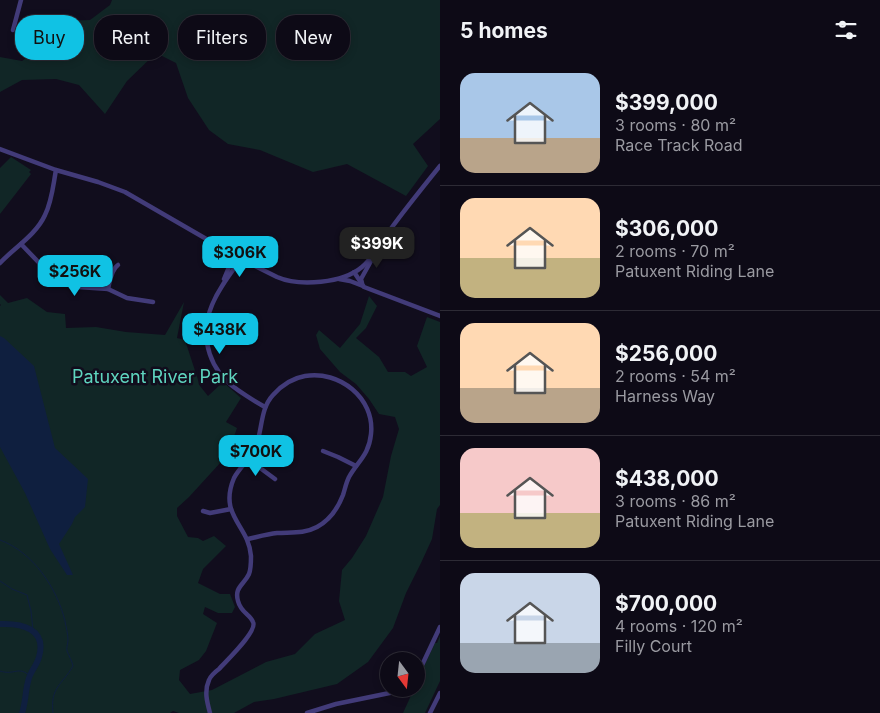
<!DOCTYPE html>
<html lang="en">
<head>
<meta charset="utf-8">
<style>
	:root { --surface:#0d0a16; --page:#16131f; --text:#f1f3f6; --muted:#9a9aa1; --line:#2d2b35; --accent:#10c2e4 }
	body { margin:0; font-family:Inter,sans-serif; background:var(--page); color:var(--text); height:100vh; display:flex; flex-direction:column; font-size:19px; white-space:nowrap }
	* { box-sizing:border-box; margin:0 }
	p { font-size:16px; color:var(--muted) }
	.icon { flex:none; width:28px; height:28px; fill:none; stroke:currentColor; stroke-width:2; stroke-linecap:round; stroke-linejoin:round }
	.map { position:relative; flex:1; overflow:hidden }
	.sheet { display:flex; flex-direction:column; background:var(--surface); width:440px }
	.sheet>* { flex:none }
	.hud { position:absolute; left:15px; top:15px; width:350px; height:45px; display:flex; gap:10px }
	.needle { width:32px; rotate:165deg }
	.tools { position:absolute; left:380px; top:652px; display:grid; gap:10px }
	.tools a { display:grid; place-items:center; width:45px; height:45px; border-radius:50%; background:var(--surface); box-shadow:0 2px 8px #0003,0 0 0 1px var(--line); font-size:25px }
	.price { position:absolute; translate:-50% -42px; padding:0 11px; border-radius:10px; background:var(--accent); color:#111; font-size:16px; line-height:32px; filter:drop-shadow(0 1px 2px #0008) }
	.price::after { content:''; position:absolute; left:50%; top:30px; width:15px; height:11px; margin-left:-8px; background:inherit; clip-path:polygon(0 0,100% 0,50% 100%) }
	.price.active { background:#222; color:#fff }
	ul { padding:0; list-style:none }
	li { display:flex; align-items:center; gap:15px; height:125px; padding:0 20px }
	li+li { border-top:1px solid var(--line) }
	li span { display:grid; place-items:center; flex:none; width:140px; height:100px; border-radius:15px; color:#555 }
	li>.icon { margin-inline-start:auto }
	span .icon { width:60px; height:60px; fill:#fffc; stroke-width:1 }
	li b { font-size:21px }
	h2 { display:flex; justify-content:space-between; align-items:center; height:60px; padding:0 20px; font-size:21px }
	.pill { padding:0 18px; border-radius:20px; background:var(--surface); box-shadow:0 2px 8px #0003,0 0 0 1px var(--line); font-size:18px; line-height:45px }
	.pill.active { background:var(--accent); color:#111 }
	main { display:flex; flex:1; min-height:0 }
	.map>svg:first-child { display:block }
</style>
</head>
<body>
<main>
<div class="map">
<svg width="440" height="713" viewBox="0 0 440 713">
	<rect width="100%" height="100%" fill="#110d1d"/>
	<g fill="#112626">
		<polygon points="112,0 440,0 440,119 413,144 428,166 406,196 347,164 313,172 260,150 228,144 209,130 188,98 176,63 156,53 127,81 105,114 79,85 56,79 22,80 0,92 0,57 22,61 36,51 44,25 63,21 90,20 110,5"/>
		<polygon points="11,157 31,170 29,172 31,174 0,214 0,168"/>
		<polygon points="0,295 8,303 27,298 47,312 65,314 66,328 96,327 126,332 165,335 184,302 177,338 185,340 200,386 208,396 223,382 241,398 226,422 237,428 231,445 221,462 189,497 177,508 177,516 188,537 198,538 203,541 214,536 226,546 203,569 198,583 220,594 230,594 235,607 232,613 218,613 205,607 203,614 217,623 206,651 199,660 180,670 179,680 190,694 212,690 266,662 295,654 315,634 345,620 339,601 342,570 352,558 366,536 383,497 391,456 399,429 395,417 379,414 369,399 356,384 340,372 320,349 316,335 319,330 340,348 360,324 369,296 377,306 366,328 356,338 379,357 388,372 405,372 411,376 427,367 417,346 427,317 440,322 440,505 437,509 432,539 421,563 406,593 393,628 368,662 337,684 274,699 254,702 234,713 179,713 173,711 170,713 0,713 0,306 1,305 0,304"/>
		<polygon points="440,636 440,681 425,713 403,713 414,689 416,689 416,683 435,643 437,643"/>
	</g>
	<polygon fill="#0f1f3f" points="0,336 4,338 34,366 55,448 88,479 85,507 75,517 72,524 59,544 73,575 67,575 50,549 25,493 0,447"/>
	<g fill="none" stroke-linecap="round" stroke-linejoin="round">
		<g stroke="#0f1f3f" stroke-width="1">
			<path d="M0,540C33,552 57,588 65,621C66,627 68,634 68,640C68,644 66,648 67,651C69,656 72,661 73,666C62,685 50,687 53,713"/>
			<polyline points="0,581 12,589 27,595 31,611 33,631"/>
			<path d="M0,671C15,676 18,665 30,676"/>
		</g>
		<path stroke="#0f1f3f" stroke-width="6" d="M0,624C22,623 47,629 39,657C37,665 31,671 29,678C25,690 26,702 22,713"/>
		<g stroke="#423b79" stroke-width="4.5">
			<polyline points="13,30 21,0"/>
			<path d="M0,149L56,170L98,182L125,192L241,259L277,277C300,287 343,283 362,267C373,258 382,241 390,230C406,208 423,187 440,166"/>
			<polyline points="21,244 45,269 63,282 78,287 108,289 127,298 153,302"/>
			<path d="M241,259C230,274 219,288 212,305C207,317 205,331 207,343C213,378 237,391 265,407"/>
			<path d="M0,263C14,248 36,235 45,215C52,201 53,186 56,170"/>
			<polyline points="354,272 364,287 440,316"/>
			<polyline points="224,279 234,255"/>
			<polyline points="339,279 350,281 363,286"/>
			<polyline points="362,283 361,279 371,261"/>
			<path d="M108,289C110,281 111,270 118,265"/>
			<polyline points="323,451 338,457 356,466"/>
			<polyline points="248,459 275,479"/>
			<polyline points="203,511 210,513 231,509"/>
			<polyline points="416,678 440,627"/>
			<path d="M210,713C207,702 204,691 209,680C211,675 215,672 219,669C226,661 258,631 253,622C250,614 241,613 238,601C234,587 244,585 249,574C251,569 251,562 251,556C249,525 218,516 234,478C239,468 248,461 254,451C263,433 259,410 273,395C281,386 293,378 305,376C339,370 375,398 371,434C369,455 358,461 349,477C346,483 345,489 343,495C338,508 330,520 317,527C304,534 291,532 277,533C267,534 257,537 248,539"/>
			<polyline points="307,713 336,704 409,689"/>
			<polyline points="430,713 440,693"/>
		</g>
	</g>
	<g text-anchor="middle" stroke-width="5" stroke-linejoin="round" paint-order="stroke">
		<g font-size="18" fill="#5fd5bf" stroke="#110d1d">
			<text x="155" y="383">Patuxent River Park</text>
		</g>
	</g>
</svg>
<div class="tools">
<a><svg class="needle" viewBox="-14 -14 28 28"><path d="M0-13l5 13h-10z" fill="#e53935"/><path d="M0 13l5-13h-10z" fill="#9a9aa1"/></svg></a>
</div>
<b class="price active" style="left:377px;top:269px">$399K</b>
<b class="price" style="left:240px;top:278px">$306K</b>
<b class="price" style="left:75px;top:297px">$256K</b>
<b class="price" style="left:220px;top:355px">$438K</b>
<b class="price" style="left:256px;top:477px">$700K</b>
<div class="hud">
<a class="pill active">Buy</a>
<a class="pill">Rent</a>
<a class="pill">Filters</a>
<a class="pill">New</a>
</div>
</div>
<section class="sheet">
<h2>5 homes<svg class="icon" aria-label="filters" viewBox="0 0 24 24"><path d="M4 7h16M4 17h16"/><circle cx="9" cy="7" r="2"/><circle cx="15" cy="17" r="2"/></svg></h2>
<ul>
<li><span style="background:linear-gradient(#a9c7e8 65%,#b9a48a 0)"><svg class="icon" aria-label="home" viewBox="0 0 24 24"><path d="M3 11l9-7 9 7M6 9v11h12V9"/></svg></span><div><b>$399,000</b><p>3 rooms · 80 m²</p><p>Race Track Road</p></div></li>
<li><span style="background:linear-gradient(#ffd9b3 60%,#c2b280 0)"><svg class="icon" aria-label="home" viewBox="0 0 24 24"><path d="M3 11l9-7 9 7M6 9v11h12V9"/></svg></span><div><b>$306,000</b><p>2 rooms · 70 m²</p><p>Patuxent Riding Lane</p></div></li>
<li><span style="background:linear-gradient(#ffd9b3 65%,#b9a48a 0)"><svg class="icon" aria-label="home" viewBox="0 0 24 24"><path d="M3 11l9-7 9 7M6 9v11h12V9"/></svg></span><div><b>$256,000</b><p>2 rooms · 54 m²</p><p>Harness Way</p></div></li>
<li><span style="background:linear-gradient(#f6c9c9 65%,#c2b280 0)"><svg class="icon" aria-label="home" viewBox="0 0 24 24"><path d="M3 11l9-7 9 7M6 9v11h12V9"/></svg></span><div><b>$438,000</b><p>3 rooms · 86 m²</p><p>Patuxent Riding Lane</p></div></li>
<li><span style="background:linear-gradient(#c9d6e8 70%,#9aa5b1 0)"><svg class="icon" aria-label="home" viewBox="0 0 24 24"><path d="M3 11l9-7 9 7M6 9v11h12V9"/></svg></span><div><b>$700,000</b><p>4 rooms · 120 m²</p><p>Filly Court</p></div></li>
</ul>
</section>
</main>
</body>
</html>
